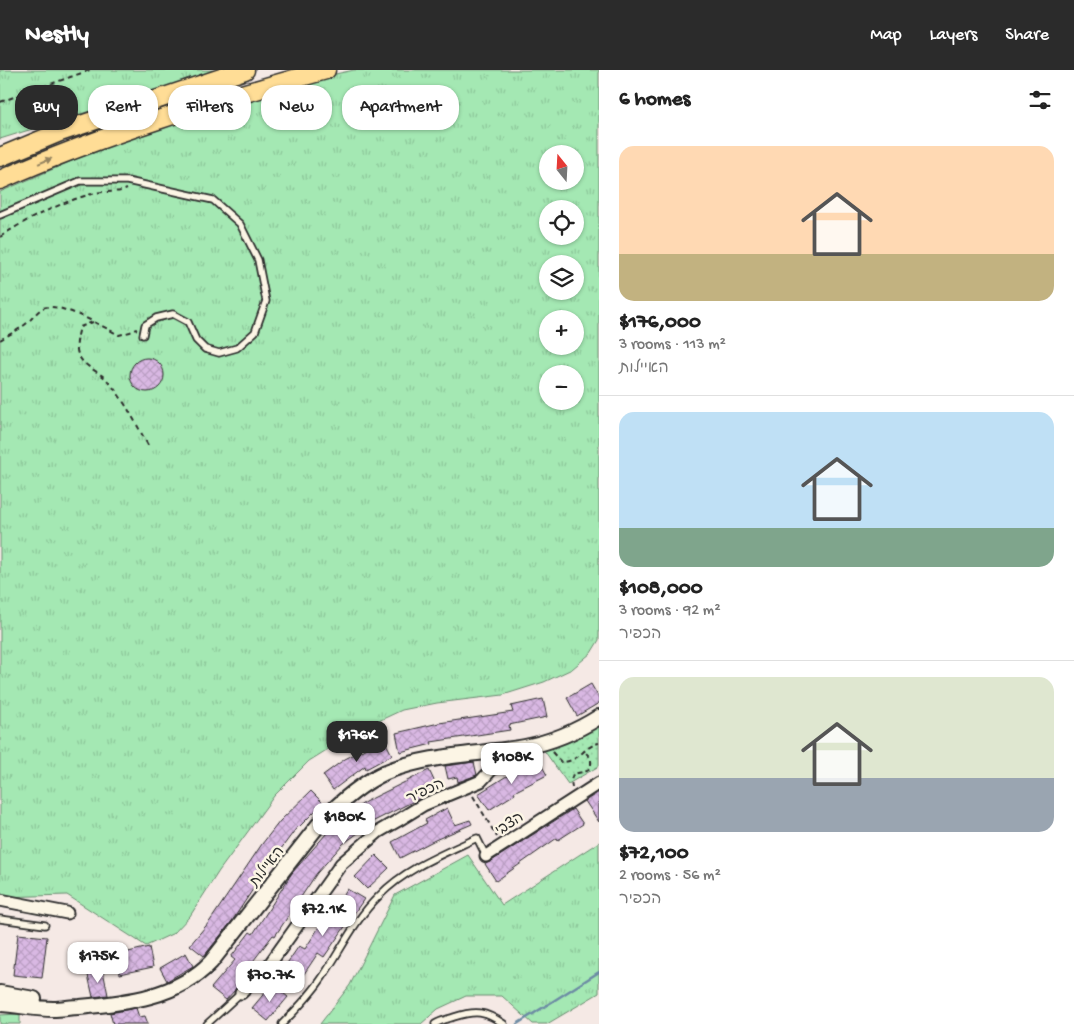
<!DOCTYPE html>
<html lang="en">
<head>
<meta charset="utf-8">
<style>
	:root { --surface:#fff; --page:#f6f6f6; --text:#222; --muted:#767676; --line:#e0e0e0; --accent:#2b2b2b }
	body { margin:0; font-family:"Gochi Hand","Playpen Sans Hebrew",sans-serif; background:var(--page); color:var(--text); height:100vh; display:flex; flex-direction:column; font-size:19px; white-space:nowrap }
	* { box-sizing:border-box; margin:0 }
	p { font-size:16px; color:var(--muted) }
	.icon { flex:none; width:28px; height:28px; fill:none; stroke:currentColor; stroke-width:2; stroke-linecap:round; stroke-linejoin:round }
	.map { position:relative; flex:1; overflow:hidden }
	.sheet { display:flex; flex-direction:column; background:var(--surface); width:475px }
	.sheet>* { flex:none }
	.banner { position:absolute; left:15px; top:15px; width:475px; height:45px; display:flex; gap:10px }
	.needle { width:32px; rotate:342deg }
	.buttons { position:absolute; left:539px; top:75px; display:grid; gap:10px }
	.buttons a { display:grid; place-items:center; width:45px; height:45px; border-radius:50%; background:var(--surface); box-shadow:0 1px 4px #0004; font-size:25px }
	.price { position:absolute; translate:-50% -42px; padding:0 11px; border-radius:10px; background:#fff; color:#222; font-size:16px; line-height:32px; filter:drop-shadow(0 1px 2px #0008) }
	.price::after { content:''; position:absolute; left:50%; top:30px; width:15px; height:11px; margin-left:-8px; background:inherit; clip-path:polygon(0 0,100% 0,50% 100%) }
	.price.active { background:var(--accent); color:#fff }
	ul { padding:0; list-style:none }
	li { display:grid; align-content:center; gap:10px; height:265px; padding:0 20px }
	li+li { border-top:1px solid var(--line) }
	li span { display:grid; place-items:center; height:155px; border-radius:15px; color:#555 }
	li>.icon { margin-inline-start:auto }
	span .icon { width:90px; height:90px; fill:#fffc; stroke-width:1 }
	li b { font-size:21px }
	h2 { display:flex; justify-content:space-between; align-items:center; height:60px; padding:0 20px; font-size:21px }
	.pill { padding:0 18px; border-radius:20px; background:var(--surface); box-shadow:0 1px 4px #0004; font-size:18px; line-height:45px }
	.pill.active { background:var(--accent); color:#fff }
	header { display:flex; align-items:center; gap:30px; box-sizing:border-box; height:70px; padding:0 25px; background:var(--accent); color:#fff }
	header strong { font-size:24px }
	nav { display:flex; gap:28px; margin-inline-start:auto; font-size:18px }
	main { display:flex; flex:1; min-height:0 }
	.map>svg:first-child { display:block }
</style>
</head>
<body>
<header>
<strong>Nestly</strong>
<nav><a>Map</a><a>Layers</a><a>Share</a></nav>
</header>
<main>
<div class="map">
<svg width="599" height="954" viewBox="0 0 599 954">
	<defs>
		<pattern id="grass-tufts" width="24" height="20" patternUnits="userSpaceOnUse" patternTransform="scale(1.25)"><rect width="24" height="20" fill="#a4e8b3"/><path d="M3 7l-1-3M5 7V3M7 7l1-3M15 17l-1-3M17 17v-4M19 17l1-3" fill="none" stroke="#8dc79a"/></pattern>
		<pattern id="park-dots" width="8" height="8" patternUnits="userSpaceOnUse" patternTransform="scale(1.25)"><rect width="8" height="8" fill="#a4e8b3"/><path d="M2 2h.1M6 6h.1" fill="none" stroke="#8dc79a" stroke-width="1.8" stroke-linecap="round"/></pattern>
		<pattern id="building-cross-hatch" width="8" height="8" patternUnits="userSpaceOnUse" patternTransform="scale(1.25)"><rect width="8" height="8" fill="#d9b8e3"/><path d="M0 0l8 8M0 8l8-8" fill="none" stroke="#ba9ec3"/></pattern>
	</defs>
	<rect width="100%" height="100%" fill="#f5e9e5"/>
	<filter id="ink" filterUnits="userSpaceOnUse"><feTurbulence type="fractalNoise" baseFrequency=".02" numOctaves="2"/><feDisplacementMap in="SourceGraphic" scale="10" xChannelSelector="R" yChannelSelector="G"/><feConvolveMatrix kernelMatrix="1 2 1 2 8 2 1 2 1" color-interpolation-filters="sRGB"/></filter>
	<g filter="url(#ink)">
		<g fill="url(#grass-tufts)" stroke="#688a6f" fill-rule="evenodd">
			<polygon points="0,0 222,0 0,69"/>
			<path d="M354,0H599V570L591,583L572,599L544,612L503,625L437,633L402,640L357,661L309,691L274,726L219,801L190,846L174,863L146,876L67,825L0,827V122L81,87L252,22ZM548,84H575V111H548ZM548,139H575V166H548ZM548,194H575V221H548ZM548,249H575V276H548ZM548,304H575V331H548Z"/>
			<polygon points="599,772 599,923 547,954 533,954 502,926 466,926 438,939 421,954 320,954 350,915 395,825 468,785 502,835"/>
			<polygon points="20,944 20,954 0,954 0,945"/>
		</g>
		<polygon fill="url(#park-dots)" stroke="#688a6f" points="599,654 599,696 568,714 543,679 564,673"/>
		<g fill="none" stroke-linecap="round" stroke-linejoin="round">
			<polyline stroke="#6c8ba4" stroke-width="2.5" points="517,954 599,902"/>
		</g>
		<g fill="url(#building-cross-hatch)" stroke="#2b2b2b">
			<circle cx="147" cy="305" r="17"/>
			<polygon points="591,614 599,628 599,633 577,646 567,628"/>
			<polygon points="543,629 547,647 509,655 510,660 431,672 432,674 400,682 396,663 439,653 513,642 511,636"/>
			<polygon points="384,669 392,685 366,699 365,696 333,720 323,705 345,689"/>
			<polygon points="539,691 547,705 514,722 515,724 489,740 478,724 505,707"/>
			<polygon points="474,692 477,705 458,712 457,707 448,709 445,696"/>
			<polygon points="429,700 438,719 368,754 369,755 343,774 317,803 275,866 273,865 241,907 244,910 226,930 211,918 235,890 231,887 250,862 253,864 292,803 333,756 365,732"/>
			<polygon points="311,721 323,733 299,757 298,756 269,795 232,851 204,886 190,875 210,851 262,774 280,751"/>
			<polygon points="599,722 599,752 585,731"/>
			<polygon points="447,738 455,755 470,750 472,754 435,770 400,788 392,772 427,753 425,750"/>
			<polygon points="573,739 583,754 558,770 557,768 496,811 485,794 490,792"/>
			<polygon points="376,785 389,798 367,819 355,807"/>
			<polygon points="347,819 364,829 324,887 318,883 298,913 281,902 299,876 305,879 323,851 326,852"/>
			<polygon points="18,864 47,867 42,908 13,905"/>
			<polygon points="149,877 153,897 120,904 116,885"/>
			<polygon points="186,883 193,896 167,911 160,898"/>
			<polygon points="103,901 108,925 93,927 88,905"/>
			<polygon points="272,914 288,927 268,951 252,938"/>
			<polygon points="136,938 139,947 145,946 148,954 113,954 110,943"/>
		</g>
		<g fill="none" stroke-linecap="round" stroke-linejoin="round">
			<defs>
				<g id="service">
					<polyline points="0,145 80,111 127,111 213,130 240,154 258,190 266,231 255,262 237,278 219,283 205,279 196,270 188,252 173,244 156,248 145,255 143,265"/>
					<polyline points="0,849 45,855"/>
					<polyline points="207,954 241,923"/>
					<path d="M282,954C297,939 313,922 324,905C342,878 356,848 379,826C406,798 443,784 477,768L486,786"/>
					<path d="M435,954C441,950 448,949 454,947C476,940 485,941 504,954"/>
				</g>
				<g id="minor">
					<polyline points="486,786 599,713"/>
					<polyline points="0,830 67,843"/>
					<polyline points="241,923 267,898 341,794 378,762 397,751 423,735 481,711 493,698 501,680"/>
				</g>
				<g id="tertiary">
					<polyline points="0,923 34,929"/>
					<path d="M0,934C18,935 36,939 53,939C62,939 71,937 80,937C126,933 178,927 211,892L320,753C339,733 360,714 386,702C430,684 479,685 525,677C551,672 577,661 599,647"/>
				</g>
				<g id="trunk">
					<polyline points="0,87 60,62 245,0"/>
					<path d="M0,110C105,63 215,31 326,0"/>
				</g>
			</defs>
			<use href="#service" stroke="#2b2b2b" stroke-width="9"/>
			<use href="#minor" stroke="#2b2b2b" stroke-width="15"/>
			<use href="#tertiary" stroke="#2b2b2b" stroke-width="18"/>
			<use href="#trunk" stroke="#2b2b2b" stroke-width="21"/>
			<g stroke="#2b2b2b" stroke-width="2" stroke-dasharray="5 4" stroke-linecap="butt">
				<polyline points="0,32 90,0"/>
				<path d="M0,167C24,150 64,131 92,124C104,120 116,124 127,119"/>
				<path d="M93,252L80,257C78,265 75,276 78,284C83,297 99,301 107,310C125,330 136,354 149,377"/>
				<path d="M0,270C8,265 19,260 27,253C33,248 36,242 43,238C58,231 104,257 119,265L130,262L137,259"/>
				<path d="M552,682L561,692C578,693 584,676 599,673"/>
				<polyline points="572,718 571,710 573,704 587,701 591,696 591,688 584,681"/>
				<polyline points="473,726 497,767"/>
			</g>
			<use href="#service" stroke="#fcf5e5" stroke-width="5.5"/>
			<use href="#minor" stroke="#fcf5e5" stroke-width="11"/>
			<use href="#tertiary" stroke="#fcf5e5" stroke-width="14"/>
			<use href="#trunk" stroke="#ffdd96" stroke-width="18"/>
		</g>
		<defs><path id="oneway-solid" d="M-6-.8H1V-3.2L6.5 0L1 3.2V.8H-6Z" transform="scale(1.25)"/></defs>
		<use fill="#958460" href="#oneway-solid" transform="translate(45 91) rotate(-22)"/>
	</g>
	<g text-anchor="middle" stroke-width="5" stroke-linejoin="round" paint-order="stroke">
		<g font-size="15" fill="#2b2b2b" stroke="#fcf5e5">
			<text transform="translate(425 720) rotate(-25)" y="5">הכפיר</text>
			<text transform="translate(509 753) rotate(-33)" y="5">הצבי</text>
			<text transform="translate(266 796) rotate(-52)" y="5">האיילות</text>
		</g>
	</g>
</svg>
<div class="buttons">
<a><svg class="needle" viewBox="-14 -14 28 28"><path d="M0-13l5 13h-10z" fill="#e53935"/><path d="M0 13l5-13h-10z" fill="#767676"/></svg></a>
<a><svg class="icon" aria-label="locate" viewBox="0 0 24 24"><circle cx="12" cy="12" r="6"/><path d="M12 2v4M12 18v4M2 12h4M18 12h4"/></svg></a>
<a><svg class="icon" aria-label="layers" viewBox="0 0 24 24"><path d="M12 4l9 5-9 5-9-5zM3 14l9 5 9-5"/></svg></a>
<a>+</a>
<a>−</a>
</div>
<b class="price active" style="left:357px;top:693px">$176K</b>
<b class="price" style="left:512px;top:715px">$108K</b>
<b class="price" style="left:344px;top:775px">$180K</b>
<b class="price" style="left:323px;top:867px">$72.1K</b>
<b class="price" style="left:98px;top:914px">$175K</b>
<b class="price" style="left:270px;top:933px">$70.7K</b>
<div class="banner">
<a class="pill active">Buy</a>
<a class="pill">Rent</a>
<a class="pill">Filters</a>
<a class="pill">New</a>
<a class="pill">Apartment</a>
</div>
</div>
<section class="sheet">
<h2>6 homes<svg class="icon" aria-label="filters" viewBox="0 0 24 24"><path d="M4 7h16M4 17h16"/><circle cx="9" cy="7" r="2"/><circle cx="15" cy="17" r="2"/></svg></h2>
<ul>
<li><span style="background:linear-gradient(#ffd9b3 70%,#c2b280 0)"><svg class="icon" aria-label="home" viewBox="0 0 24 24"><path d="M3 11l9-7 9 7M6 9v11h12V9"/></svg></span><div><b>$176,000</b><p>3 rooms · 113 m²</p><p>האיילות</p></div></li>
<li><span style="background:linear-gradient(#bfe0f5 75%,#7fa58c 0)"><svg class="icon" aria-label="home" viewBox="0 0 24 24"><path d="M3 11l9-7 9 7M6 9v11h12V9"/></svg></span><div><b>$108,000</b><p>3 rooms · 92 m²</p><p>הכפיר</p></div></li>
<li><span style="background:linear-gradient(#dfe7d0 65%,#9aa5b1 0)"><svg class="icon" aria-label="home" viewBox="0 0 24 24"><path d="M3 11l9-7 9 7M6 9v11h12V9"/></svg></span><div><b>$72,100</b><p>2 rooms · 56 m²</p><p>הכפיר</p></div></li>
</ul>
</section>
</main>
</body>
</html>
